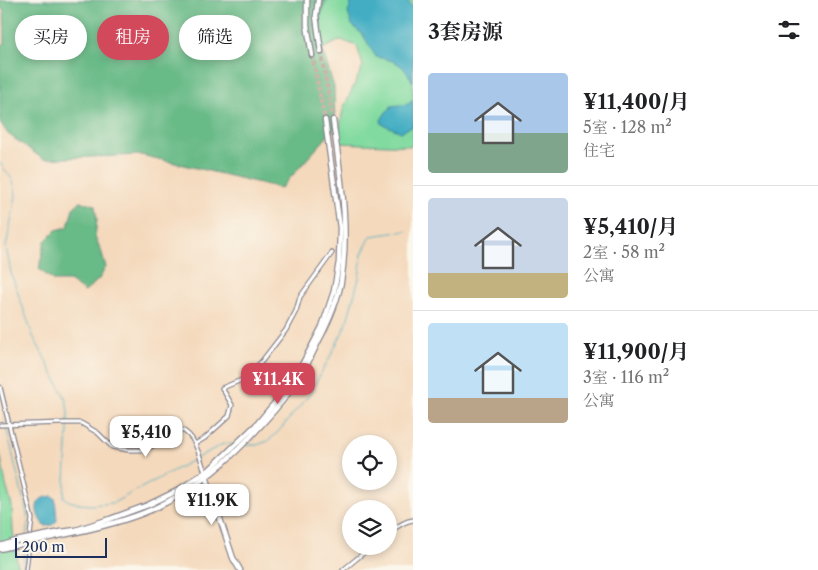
<!DOCTYPE html>
<html lang="zh">
<head>
<meta charset="utf-8">
<style>
	:root { --surface:#fff; --page:#f6f6f6; --text:#202124; --muted:#757577; --line:#e0e0e0; --accent:#d1495b }
	body { margin:0; font-family:"Libre Caslon Text","Noto Serif SC",serif; background:var(--page); color:var(--text); height:100vh; display:flex; flex-direction:column; font-size:19px; white-space:nowrap }
	* { box-sizing:border-box; margin:0 }
	p { font-size:16px; color:var(--muted) }
	.icon { flex:none; width:28px; height:28px; fill:none; stroke:currentColor; stroke-width:2; stroke-linecap:round; stroke-linejoin:round }
	.map { position:relative; flex:1; overflow:hidden }
	.details { display:flex; flex-direction:column; background:var(--surface); width:405px }
	.details>* { flex:none }
	.banner { position:absolute; left:15px; top:15px; width:322px; height:45px; display:flex; gap:10px }
	.controls { position:absolute; left:342px; top:435px; display:grid; gap:10px }
	.controls a { display:grid; place-items:center; width:55px; height:55px; border-radius:50%; background:var(--surface); box-shadow:0 2px 8px #0003; font-size:25px }
	.scale { position:absolute; left:15px; bottom:12px; width:92px; box-sizing:border-box; padding-left:5px; border:2px solid #1b2f5e; border-top:0; font-size:14px; line-height:18px; white-space:nowrap; color:#1b2f5e; -webkit-text-stroke:4px #fbf7ec; paint-order:stroke }
	.price { position:absolute; translate:-50% -42px; padding:0 11px; border-radius:10px; background:#fff; color:#222; font-size:16px; line-height:32px; filter:drop-shadow(0 1px 2px #0008) }
	.price::after { content:''; position:absolute; left:50%; top:30px; width:15px; height:11px; margin-left:-8px; background:inherit; clip-path:polygon(0 0,100% 0,50% 100%) }
	.price.selected { background:var(--accent); color:#fff }
	ul { padding:0; list-style:none }
	li { display:flex; align-items:center; gap:15px; height:125px; padding:0 15px }
	li+li { border-top:1px solid var(--line) }
	li span { display:grid; place-items:center; flex:none; width:140px; height:100px; border-radius:5px; color:#555 }
	li>.icon { margin-inline-start:auto }
	span .icon { width:60px; height:60px; fill:#fffc; stroke-width:1 }
	li b { font-size:21px }
	h2 { display:flex; justify-content:space-between; align-items:center; height:60px; padding:0 15px; font-size:21px }
	.chip { padding:0 18px; border-radius:22px; background:var(--surface); box-shadow:0 2px 8px #0003; font-size:18px; line-height:45px }
	.chip.selected { background:var(--accent); color:#fff }
	main { display:flex; flex:1; min-height:0 }
	.map>svg:first-child { display:block }
</style>
</head>
<body>
<main>
<div class="map">
<svg width="413" height="570" viewBox="0 0 413 570">
	<rect width="100%" height="100%" fill="#fbf7ec"/>
	<filter id="ink" filterUnits="userSpaceOnUse"><feTurbulence type="fractalNoise" baseFrequency=".02" numOctaves="2"/><feDisplacementMap in="SourceGraphic" scale="10" xChannelSelector="R" yChannelSelector="G"/><feConvolveMatrix kernelMatrix="1 2 1 2 8 2 1 2 1" color-interpolation-filters="sRGB"/></filter>
	<filter id="wash" filterUnits="userSpaceOnUse"><feTurbulence type="fractalNoise" baseFrequency=".0096" numOctaves="4" result="noise"/><feDisplacementMap in="SourceGraphic" scale="20" xChannelSelector="R" yChannelSelector="G"/><feGaussianBlur stdDeviation="1.12" result="paint"/><feColorMatrix in="noise" values="0 0 0 0 0 0 0 0 0 0 0 0 0 0 0 0 0 1.4 0 .05"/><feComposite in="paint" operator="in"/></filter>
	<g filter="url(#wash)">
		<rect width="100%" height="100%" fill="#f4d9bc"/>
		<g fill="#81da9f" stroke="#4e847e">
			<polygon points="326,0 413,0 413,146 337,143 343,109 363,66 357,46 341,40 322,49 320,18"/>
			<polygon points="0,452 6,485 12,506 13,530 18,570 0,570"/>
		</g>
		<g fill="#68ba86" stroke="#427472">
			<polygon points="0,0 326,0 320,18 322,49 334,87 335,128 281,188 141,155 43,159 8,134 0,122 0,46 5,43 4,12 0,6"/>
			<polygon points="80,202 95,205 97,220 95,237 101,250 106,267 99,279 85,292 69,281 54,281 39,269 45,241 56,230 68,227 73,208"/>
		</g>
		<g fill="#43adc3" stroke="#2f6e90">
			<path d="M352,0H407L413,9V82C402,63 397,61 376,57L363,35L352,25L348,13Z"/>
			<polygon points="413,99 413,126 401,132 382,124 381,120 386,112 390,109 391,106 409,104"/>
			<path d="M52,496L55,498L57,520C55,525 50,526 45,526C38,520 32,504 43,498C43,498 51,496 52,496Z"/>
		</g>
		<g fill="none" stroke-linecap="round" stroke-linejoin="round">
			<g stroke="#43adc3" stroke-width="1">
				<polyline points="0,163 12,179 15,187 16,196 6,247 11,273 33,336 66,399 68,412 68,429 64,497 69,501 80,504 90,505 113,503 223,444 232,444"/>
				<polyline points="5,422 28,519 26,538"/>
				<polyline points="246,445 257,445 268,441 279,431 309,395 330,357 346,325 359,278 362,254 371,236 406,231"/>
				<polyline points="23,570 25,545"/>
			</g>
		</g>
	</g>
	<g filter="url(#ink)">
		<g fill="none" stroke-linecap="round" stroke-linejoin="round">
			<g stroke="#c9b7a9" stroke-width="4.5" stroke-dasharray="4.5 2" stroke-linecap="butt">
				<polyline points="321,52 333,120"/>
				<polyline points="312,55 325,120"/>
			</g>
			<defs>
				<g id="street">
					<polyline points="0,387 32,519 26,570"/>
					<path d="M0,425L65,423H81L98,433L112,447L128,450H142L153,446L166,432L173,427C196,431 198,453 205,472"/>
					<polyline points="195,444 205,438 229,416 232,405 222,388 244,379 262,361 286,330 296,311 300,297 332,253"/>
					<path d="M389,533C396,527 404,521 413,520"/>
					<polyline points="343,570 372,546"/>
				</g>
				<g id="secondary">
					<polyline points="307,0 307,25 312,55"/>
					<polyline points="318,0 316,16 321,52"/>
					<polyline points="206,476 233,558 240,570"/>
					<polyline points="61,532 76,530 110,519 148,505 177,491 209,470 258,423 278,399 303,363 322,327 334,291 339,262 340,228 325,120"/>
					<path d="M62,535C93,529 124,522 153,509C197,489 231,459 263,423C276,409 288,395 298,379C306,367 312,355 318,342C328,323 337,303 341,282C350,228 340,173 333,120"/>
					<polyline points="0,546 16,541"/>
					<polyline points="0,549 21,544"/>
				</g>
			</defs>
			<use href="#street" stroke="#88848d" stroke-width="5.5"/>
			<use href="#secondary" stroke="#88848d" stroke-width="7"/>
			<use href="#street" stroke="#fff" stroke-width="3"/>
			<use href="#secondary" stroke="#fff" stroke-width="4.5"/>
			<defs>
				<g id="secondary-bridge">
					<polyline points="16,541 61,532"/>
					<polyline points="21,544 62,535"/>
				</g>
			</defs>
			<use href="#secondary-bridge" stroke="#88848d" stroke-width="7" stroke-linecap="butt"/>
			<use href="#secondary-bridge" stroke="#fff" stroke-width="4.5"/>
		</g>
	</g>
</svg>
<div class="controls">
<a><svg class="icon" aria-label="locate" viewBox="0 0 24 24"><circle cx="12" cy="12" r="6"/><path d="M12 2v4M12 18v4M2 12h4M18 12h4"/></svg></a>
<a><svg class="icon" aria-label="layers" viewBox="0 0 24 24"><path d="M12 4l9 5-9 5-9-5zM3 14l9 5 9-5"/></svg></a>
</div>
<div class="scale">200 m</div>
<b class="price selected" style="left:278px;top:405px">¥11.4K</b>
<b class="price" style="left:146px;top:458px">¥5,410</b>
<b class="price" style="left:212px;top:526px">¥11.9K</b>
<div class="banner">
<a class="chip">买房</a>
<a class="chip selected">租房</a>
<a class="chip">筛选</a>
</div>
</div>
<section class="details">
<h2>3套房源<svg class="icon" aria-label="filters" viewBox="0 0 24 24"><path d="M4 7h16M4 17h16"/><circle cx="9" cy="7" r="2"/><circle cx="15" cy="17" r="2"/></svg></h2>
<ul>
<li><span style="background:linear-gradient(#a9c7e8 60%,#7fa58c 0)"><svg class="icon" aria-label="home" viewBox="0 0 24 24"><path d="M3 11l9-7 9 7M6 9v11h12V9"/></svg></span><div><b>¥11,400/月</b><p>5室 · 128 m²</p><p>住宅</p></div></li>
<li><span style="background:linear-gradient(#c9d6e8 75%,#c2b280 0)"><svg class="icon" aria-label="home" viewBox="0 0 24 24"><path d="M3 11l9-7 9 7M6 9v11h12V9"/></svg></span><div><b>¥5,410/月</b><p>2室 · 58 m²</p><p>公寓</p></div></li>
<li><span style="background:linear-gradient(#bfe0f5 75%,#b9a48a 0)"><svg class="icon" aria-label="home" viewBox="0 0 24 24"><path d="M3 11l9-7 9 7M6 9v11h12V9"/></svg></span><div><b>¥11,900/月</b><p>3室 · 116 m²</p><p>公寓</p></div></li>
</ul>
</section>
</main>
</body>
</html>
